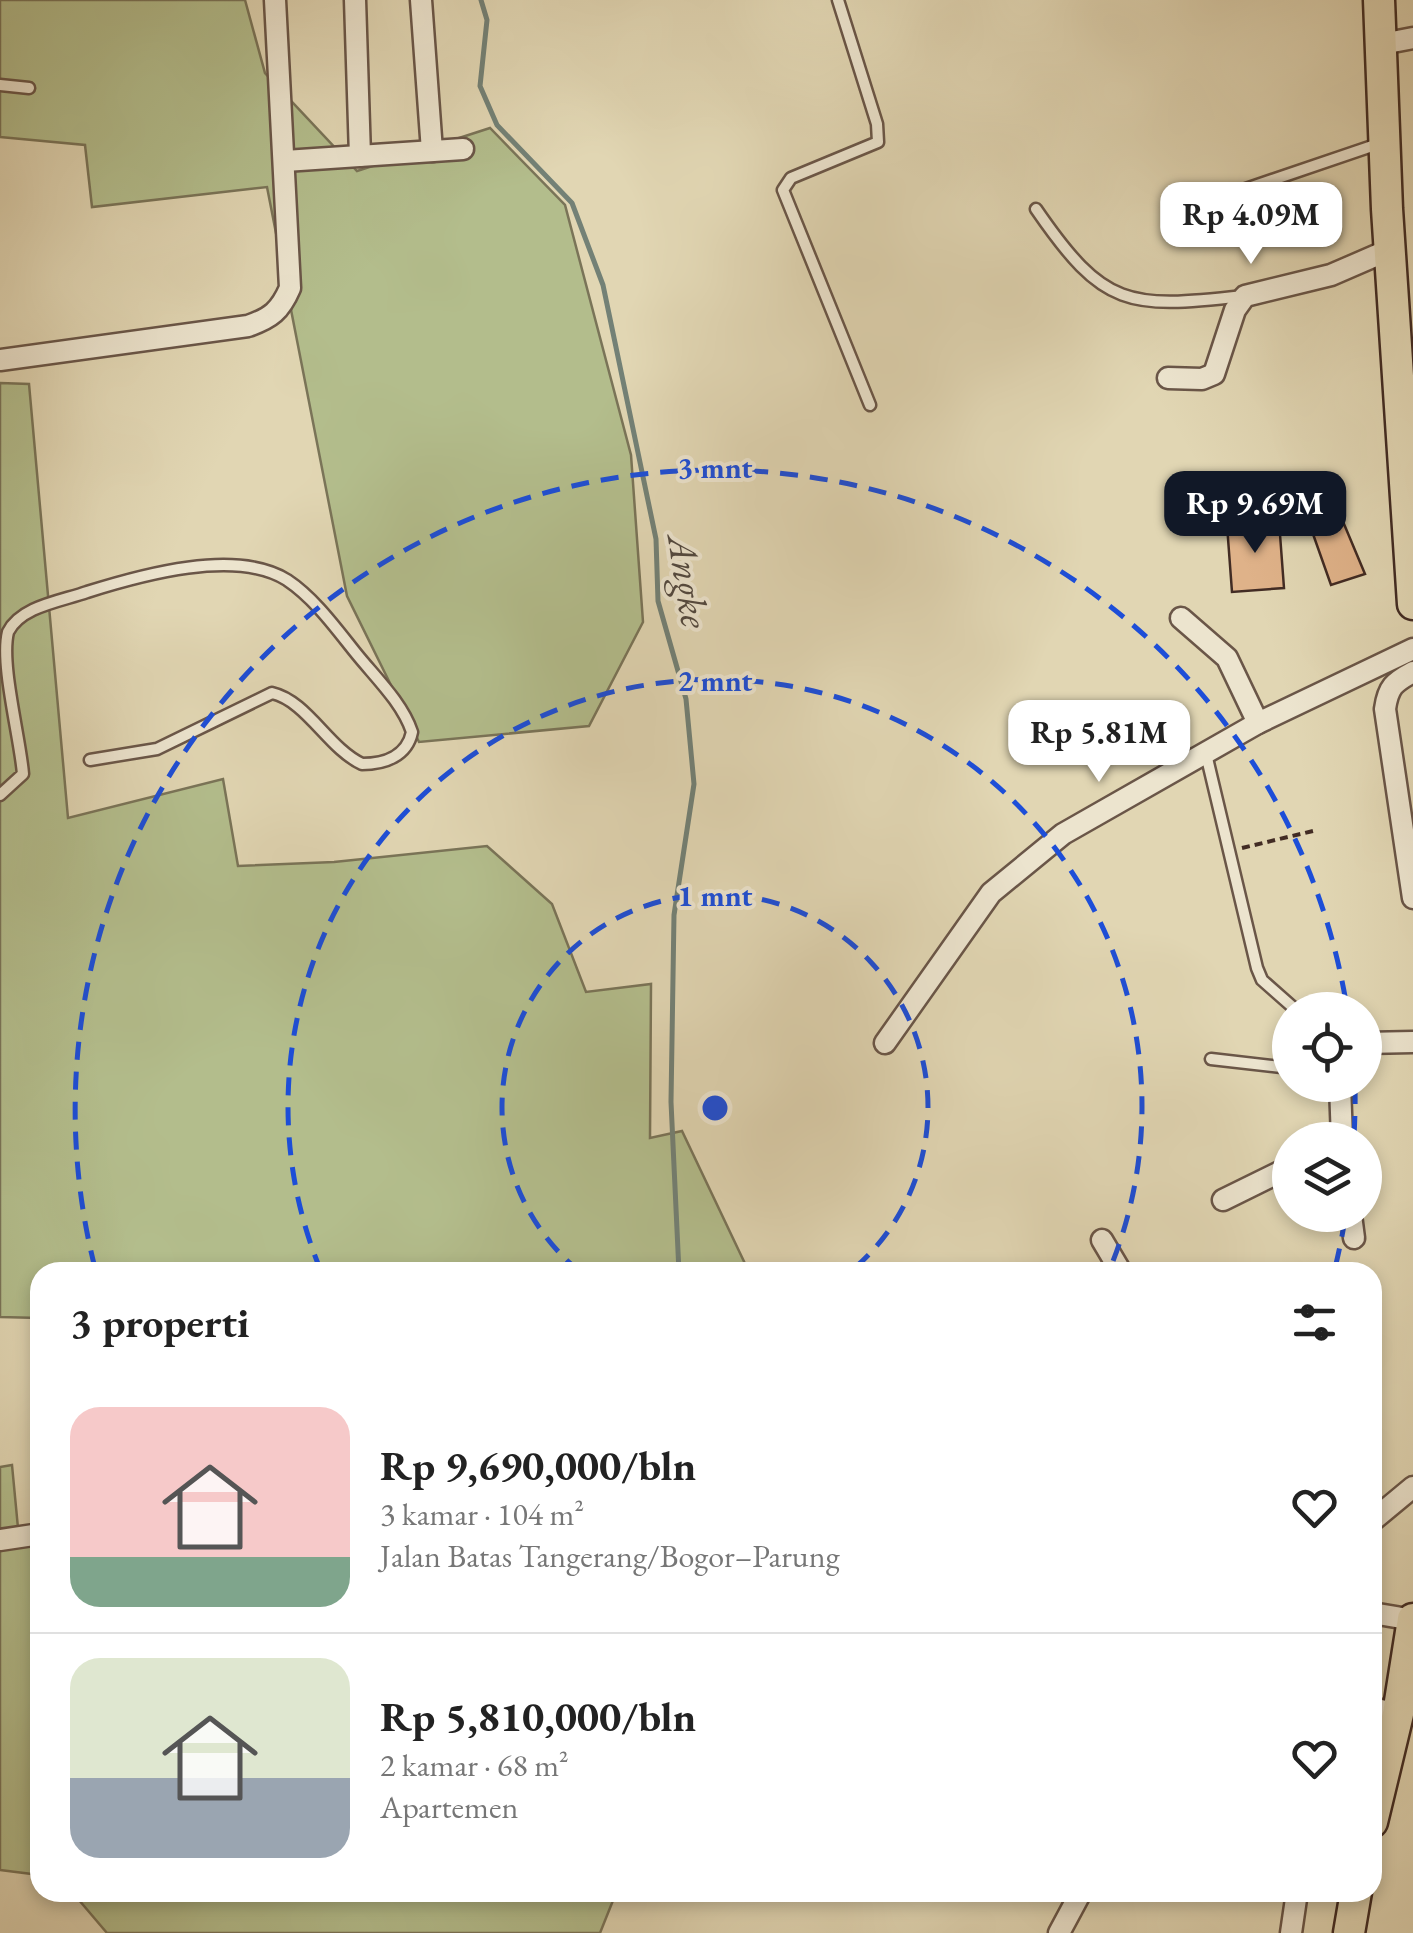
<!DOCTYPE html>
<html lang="id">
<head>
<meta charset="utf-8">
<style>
	:root { --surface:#fff; --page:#f6f6f6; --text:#222; --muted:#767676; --line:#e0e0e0; --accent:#111827 }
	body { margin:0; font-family:"EB Garamond",serif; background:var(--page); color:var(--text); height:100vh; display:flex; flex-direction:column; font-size:38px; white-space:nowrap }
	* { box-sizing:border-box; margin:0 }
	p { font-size:32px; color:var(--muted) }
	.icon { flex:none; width:55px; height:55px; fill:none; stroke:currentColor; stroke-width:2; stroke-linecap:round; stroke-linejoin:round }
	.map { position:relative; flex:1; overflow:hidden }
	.details { position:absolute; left:30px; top:1262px; width:1352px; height:640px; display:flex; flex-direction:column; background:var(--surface); border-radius:30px; box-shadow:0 5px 15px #0003 }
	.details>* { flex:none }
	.fabs { position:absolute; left:1272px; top:992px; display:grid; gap:20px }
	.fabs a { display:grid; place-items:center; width:110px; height:110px; border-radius:50%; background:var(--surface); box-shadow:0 5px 15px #0003; font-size:50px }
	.price { position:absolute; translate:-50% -85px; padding:0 22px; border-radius:20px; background:#fff; color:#222; font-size:32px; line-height:65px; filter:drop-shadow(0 2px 5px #0008) }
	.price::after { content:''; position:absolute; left:50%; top:60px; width:30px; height:22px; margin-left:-15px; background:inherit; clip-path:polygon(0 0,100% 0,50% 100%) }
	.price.on { background:var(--accent); color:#fff }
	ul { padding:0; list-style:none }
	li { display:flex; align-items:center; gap:30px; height:250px; padding:0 40px }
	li+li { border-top:2px solid var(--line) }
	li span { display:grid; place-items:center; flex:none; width:280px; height:200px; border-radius:30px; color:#555 }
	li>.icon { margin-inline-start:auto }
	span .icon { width:120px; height:120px; fill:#fffc; stroke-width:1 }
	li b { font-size:42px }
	h2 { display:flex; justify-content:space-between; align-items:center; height:120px; padding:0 40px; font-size:42px }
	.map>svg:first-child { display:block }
</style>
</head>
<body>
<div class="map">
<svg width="1413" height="1933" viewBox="0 0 1413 1933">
	<rect width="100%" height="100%" fill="#e1d6b3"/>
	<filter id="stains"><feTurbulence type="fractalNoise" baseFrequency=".002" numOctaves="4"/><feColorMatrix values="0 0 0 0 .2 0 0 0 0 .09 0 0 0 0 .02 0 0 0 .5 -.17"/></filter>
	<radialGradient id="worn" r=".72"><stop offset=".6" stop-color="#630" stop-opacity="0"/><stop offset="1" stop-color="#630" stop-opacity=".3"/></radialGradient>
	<g fill="#b3bd8c" stroke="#7a7458" stroke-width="2.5">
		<polygon points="0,0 245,0 265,73 357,171 490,128 565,205 631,455 643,622 589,726 419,742 347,596 267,187 92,207 85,145 0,137"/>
		<polygon points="0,383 29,384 68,818 223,779 238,866 334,862 487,846 552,904 586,992 651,984 650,1138 682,1131 749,1272 40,1272 40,1318 0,1317"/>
		<polygon points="12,1465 18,1528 40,1523 40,1875 0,1870 0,1467"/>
		<polygon points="73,1893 616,1893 600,1933 107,1933"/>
	</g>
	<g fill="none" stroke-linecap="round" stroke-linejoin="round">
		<polyline stroke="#738176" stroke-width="5" points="481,0 487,20 480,86 497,125 572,203 603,285 656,539 658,601 686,699 694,784 674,915 671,1102 679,1272"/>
	</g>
	<g fill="#dfb289" stroke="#422c24" stroke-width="2.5">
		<polygon points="1279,521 1284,588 1232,592 1227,525"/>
		<polygon points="1344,524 1365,574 1331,585 1313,534"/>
	</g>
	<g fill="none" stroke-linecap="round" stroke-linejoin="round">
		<defs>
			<g id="lane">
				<polyline points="838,0 877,124 878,142 791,178 783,190 870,405"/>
				<polyline points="0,85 29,88"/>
				<polyline points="1225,196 1381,143"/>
				<path d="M1036,209C1104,308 1128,309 1244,296"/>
				<polyline points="1206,754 1257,968 1262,980 1296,1010"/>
				<path d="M0,795L23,774C20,737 0,664 8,632C21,606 62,601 87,592C141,575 236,548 287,580C314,598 335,627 355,652C374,676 402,702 412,732C407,756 385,764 362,764C328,748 307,701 272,693L157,749L90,760"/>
				<polyline points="1211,1059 1290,1068"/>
			</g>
			<g id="street">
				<polyline points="355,0 360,156"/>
				<polyline points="421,0 432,151"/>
				<polyline points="1382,44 1413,38"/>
				<polyline points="285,161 463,149"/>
				<path d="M0,360L248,326C271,318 280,311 290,288L275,0"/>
				<polyline points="1168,378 1202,379 1214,374 1235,310 1245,296 1331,275 1391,249"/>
				<polyline points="1181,618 1227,658 1258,723"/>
				<path d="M1413,672C1394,682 1388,687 1385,709L1413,898"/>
				<polyline points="885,1043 991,893 1063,834 1258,723 1413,649"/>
				<polyline points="1365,1043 1413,1042"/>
				<polyline points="1340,1085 1342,1140"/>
				<polyline points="1223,1200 1290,1167"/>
				<polyline points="1351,1215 1354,1238"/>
				<polyline points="1102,1240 1121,1272"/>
				<polyline points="1372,1521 1413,1487"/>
				<polyline points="0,1540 40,1534"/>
				<polyline points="1372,1613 1413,1620"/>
				<polyline points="1372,1708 1398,1714"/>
				<polyline points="1059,1933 1081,1892"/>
				<polyline points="1291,1933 1297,1892"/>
			</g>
			<g id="primary">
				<polyline points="1379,0 1387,209 1413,604"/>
				<polyline points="1372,1822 1398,1714 1413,1619"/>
				<polyline points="1349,1933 1356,1892"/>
			</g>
		</defs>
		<use href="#lane" stroke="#6a5648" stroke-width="15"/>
		<use href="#street" stroke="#6a5648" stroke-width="25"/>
		<use href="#primary" stroke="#422c24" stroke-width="35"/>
		<polyline stroke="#422c24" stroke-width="4" stroke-dasharray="8 5" stroke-linecap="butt" points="1242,848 1317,830"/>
		<use href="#lane" stroke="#ece4ce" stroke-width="10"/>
		<use href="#street" stroke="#ece4ce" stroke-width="20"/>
		<use href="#primary" stroke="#e1d6b3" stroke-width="30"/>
	</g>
	<g fill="none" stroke="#1d4ed8" stroke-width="5" stroke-dasharray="18 12">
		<path d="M580 1272A213 213 0 1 1 850 1272"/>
		<path d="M321 1271A427 427 0 1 1 1109 1271"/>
		<path d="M1345 1219A640 640 0 0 1 1335 1268M95 1268A640 640 0 1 1 1347 1008M1355 1086A640 640 0 0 1 1354 1136"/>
	</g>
	<g text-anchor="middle" stroke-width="8" stroke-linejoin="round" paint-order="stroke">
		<g font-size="40" font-style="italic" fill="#52483f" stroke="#ece4ce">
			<text transform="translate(689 581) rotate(81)" y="14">Angke</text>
		</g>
	</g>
	<circle cx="715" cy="1108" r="15" fill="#1d4ed8" stroke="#ece4ce" stroke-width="5"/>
	<g font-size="30" text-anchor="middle" font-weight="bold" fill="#1d4ed8" stroke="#ece4ce" stroke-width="8" stroke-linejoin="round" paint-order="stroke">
		<text x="715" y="478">3 mnt</text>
		<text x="715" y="691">2 mnt</text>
		<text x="715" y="906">1 mnt</text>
	</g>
	<rect width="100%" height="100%" filter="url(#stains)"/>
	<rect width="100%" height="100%" fill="url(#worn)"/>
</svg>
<div class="fabs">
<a><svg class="icon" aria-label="locate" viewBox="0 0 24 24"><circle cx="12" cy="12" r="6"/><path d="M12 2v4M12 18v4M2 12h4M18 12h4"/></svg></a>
<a><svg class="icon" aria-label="layers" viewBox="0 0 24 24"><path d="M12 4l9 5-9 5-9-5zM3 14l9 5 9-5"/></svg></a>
</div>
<b class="price" style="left:1251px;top:267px">Rp 4.09M</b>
<b class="price on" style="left:1255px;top:556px">Rp 9.69M</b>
<b class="price" style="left:1099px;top:785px">Rp 5.81M</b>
<section class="details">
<h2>3 properti<svg class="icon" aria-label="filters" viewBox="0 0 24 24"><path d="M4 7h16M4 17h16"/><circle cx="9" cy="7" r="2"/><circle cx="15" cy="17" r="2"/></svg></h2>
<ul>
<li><span style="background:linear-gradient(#f6c9c9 75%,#7fa58c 0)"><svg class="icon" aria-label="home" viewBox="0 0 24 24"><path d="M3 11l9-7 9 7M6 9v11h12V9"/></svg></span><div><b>Rp 9,690,000/bln</b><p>3 kamar · 104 m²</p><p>Jalan Batas Tangerang/Bogor–Parung</p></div><svg class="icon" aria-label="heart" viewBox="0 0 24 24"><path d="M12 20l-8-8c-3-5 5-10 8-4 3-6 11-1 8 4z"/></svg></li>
<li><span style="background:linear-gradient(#dfe7d0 60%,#9aa5b1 0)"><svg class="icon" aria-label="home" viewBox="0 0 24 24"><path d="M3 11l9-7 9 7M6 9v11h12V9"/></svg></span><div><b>Rp 5,810,000/bln</b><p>2 kamar · 68 m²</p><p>Apartemen</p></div><svg class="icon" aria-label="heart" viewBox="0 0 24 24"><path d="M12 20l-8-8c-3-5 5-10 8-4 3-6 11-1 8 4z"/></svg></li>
</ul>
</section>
</div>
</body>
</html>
